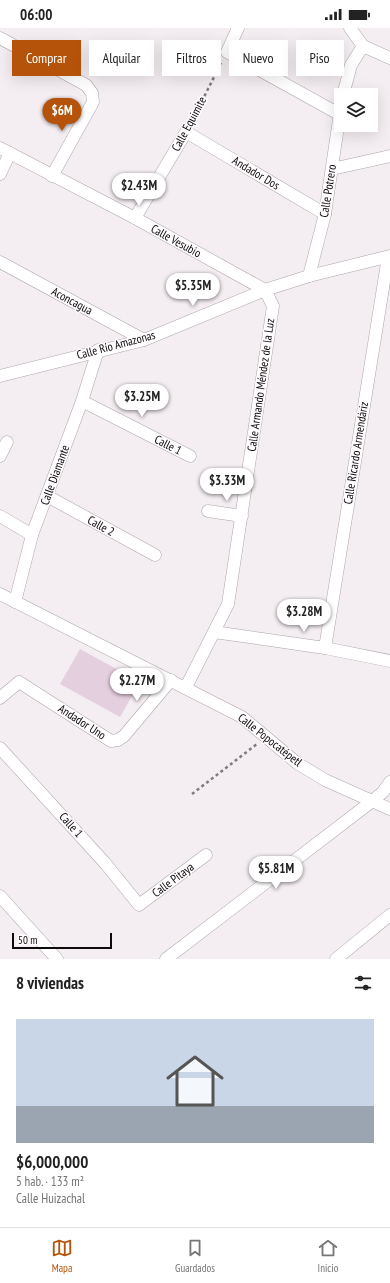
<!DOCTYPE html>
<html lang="es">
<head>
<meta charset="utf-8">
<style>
	:root { --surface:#fff; --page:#f6f6f6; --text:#222; --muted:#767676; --line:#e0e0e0; --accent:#b45309 }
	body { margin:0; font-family:"PT Sans Narrow",sans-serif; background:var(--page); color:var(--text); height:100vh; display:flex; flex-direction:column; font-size:15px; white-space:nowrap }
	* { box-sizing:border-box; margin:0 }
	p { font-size:13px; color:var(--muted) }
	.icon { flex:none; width:22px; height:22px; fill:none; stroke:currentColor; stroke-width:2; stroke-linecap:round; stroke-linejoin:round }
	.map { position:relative; height:931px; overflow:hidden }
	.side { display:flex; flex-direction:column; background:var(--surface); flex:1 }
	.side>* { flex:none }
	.banner { position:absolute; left:12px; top:12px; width:366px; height:36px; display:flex; gap:8px }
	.buttons { position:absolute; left:334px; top:60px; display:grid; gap:8px }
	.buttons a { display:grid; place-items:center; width:44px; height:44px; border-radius:0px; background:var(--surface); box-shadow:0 4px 16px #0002; font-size:20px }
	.scale { position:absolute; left:12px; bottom:10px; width:100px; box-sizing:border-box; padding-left:4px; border:2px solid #0d0a0c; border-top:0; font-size:11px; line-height:14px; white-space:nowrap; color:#0d0a0c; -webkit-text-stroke:3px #fefbfd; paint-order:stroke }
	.price { position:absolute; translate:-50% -34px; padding:0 9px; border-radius:14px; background:#fff; color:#222; font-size:13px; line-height:26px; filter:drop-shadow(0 1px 2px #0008) }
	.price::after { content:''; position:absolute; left:50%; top:24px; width:12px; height:9px; margin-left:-6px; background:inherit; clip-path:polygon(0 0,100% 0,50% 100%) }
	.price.active { background:var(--accent); color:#fff }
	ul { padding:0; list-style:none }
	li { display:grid; align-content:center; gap:8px; height:212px; padding:0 16px }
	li+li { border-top:1px solid var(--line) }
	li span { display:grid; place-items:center; height:124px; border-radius:0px; color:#555 }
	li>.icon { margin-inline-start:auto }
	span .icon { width:72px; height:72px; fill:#fffc; stroke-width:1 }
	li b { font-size:17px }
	h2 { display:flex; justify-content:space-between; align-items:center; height:48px; padding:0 16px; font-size:17px }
	.tag { padding:0 14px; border-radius:0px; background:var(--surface); box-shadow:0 4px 16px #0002; font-size:14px; line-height:36px }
	.tag.active { background:var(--accent); color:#fff }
	.status { display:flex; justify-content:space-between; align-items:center; height:28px; padding:0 20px; background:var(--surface); direction:ltr }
	.status svg { height:11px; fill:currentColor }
	.menu { display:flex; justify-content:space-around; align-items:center; height:56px; border-top:1px solid var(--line); background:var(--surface); font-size:11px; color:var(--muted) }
	.menu a { display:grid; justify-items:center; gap:2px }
	.menu .active { color:var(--accent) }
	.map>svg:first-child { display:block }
</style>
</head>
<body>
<div class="status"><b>06:00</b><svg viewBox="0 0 49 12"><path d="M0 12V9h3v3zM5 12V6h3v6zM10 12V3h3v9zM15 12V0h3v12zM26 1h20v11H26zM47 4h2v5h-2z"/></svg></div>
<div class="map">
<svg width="390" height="931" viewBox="0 0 390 931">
	<rect width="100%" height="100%" fill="#f4edf2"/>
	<polygon fill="#e4cfde" points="80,621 140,654 120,689 60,656"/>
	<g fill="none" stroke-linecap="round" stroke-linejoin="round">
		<defs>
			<g id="minor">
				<polyline points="238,0 227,24 339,86"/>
				<polyline points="350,0 363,18 390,30"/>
				<polyline points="0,10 86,57 92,65 93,74 52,148"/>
				<polyline points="343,67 351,37 363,18"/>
				<polyline points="0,120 135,190 265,262 273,278 228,576 186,659"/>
				<polyline points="332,141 390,128"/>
				<polyline points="0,146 10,125"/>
				<polyline points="135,190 186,104 325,186"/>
				<polyline points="0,234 144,312"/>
				<polyline points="309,248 325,186 341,78"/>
				<polyline points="0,348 144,312 265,262 309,248 390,228"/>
				<polyline points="82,373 190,428"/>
				<polyline points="0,428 7,414"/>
				<polyline points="47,468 155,527"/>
				<polyline points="208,483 242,488"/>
				<polyline points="0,488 32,507"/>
				<polyline points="0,566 242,689 297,735 325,752 390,781"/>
				<polyline points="15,574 32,507 82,373 98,322"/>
				<polyline points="214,604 325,620 390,633"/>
				<polyline points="325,620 388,229"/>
				<polyline points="0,670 19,654 111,713 118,712 124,708 171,652"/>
				<polyline points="0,720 105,835 139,877 206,827"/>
				<polyline points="0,868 57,931"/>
				<polyline points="166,931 371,774 383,764 390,754"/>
				<polyline points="336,931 390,887"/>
			</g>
		</defs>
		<use href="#minor" stroke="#aca6ab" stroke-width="13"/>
		<g stroke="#7f7a7d" stroke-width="2.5" stroke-dasharray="3 3" stroke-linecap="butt">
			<polyline points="191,95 221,35"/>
			<polyline points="192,766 257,716"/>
		</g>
		<use href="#minor" stroke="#fff" stroke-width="12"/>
	</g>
	<g text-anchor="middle" stroke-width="3" stroke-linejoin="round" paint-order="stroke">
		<g font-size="12" fill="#0d0a0c" stroke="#fefbfd">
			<text transform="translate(189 96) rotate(-62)" y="4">Calle Equimite</text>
			<text transform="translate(256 145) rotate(31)" y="4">Andador Dos</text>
			<text transform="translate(328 163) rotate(-81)" y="4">Calle Potrero</text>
			<text transform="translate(176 213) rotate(29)" y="4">Calle Vesubio</text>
			<text transform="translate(72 273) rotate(28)" y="4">Aconcagua</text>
			<text transform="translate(116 317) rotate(-15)" y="4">Calle Río Amazonas</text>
			<text transform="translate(261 357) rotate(-82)" y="4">Calle Armando Méndez de la Luz</text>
			<text transform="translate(168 417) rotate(27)" y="4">Calle 1</text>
			<text transform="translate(356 425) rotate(-81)" y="4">Calle Ricardo Armendáriz</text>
			<text transform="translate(55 447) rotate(-70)" y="4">Calle Diamante</text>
			<text transform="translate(101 498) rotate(29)" y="4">Calle 2</text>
			<text transform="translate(82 694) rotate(33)" y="4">Andador Uno</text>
			<text transform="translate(270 712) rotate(38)" y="4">Calle Popocatépetl</text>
			<text transform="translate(71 797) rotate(48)" y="4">Calle 1</text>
			<text transform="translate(173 852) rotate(-37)" y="4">Calle Pitaya</text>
		</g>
	</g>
</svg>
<div class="buttons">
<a><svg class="icon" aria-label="layers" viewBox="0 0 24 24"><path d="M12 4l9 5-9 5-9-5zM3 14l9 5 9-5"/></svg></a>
</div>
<div class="scale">50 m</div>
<b class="price active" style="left:62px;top:104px">$6M</b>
<b class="price" style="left:139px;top:179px">$2.43M</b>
<b class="price" style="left:193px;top:279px">$5.35M</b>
<b class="price" style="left:142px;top:390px">$3.25M</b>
<b class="price" style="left:227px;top:474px">$3.33M</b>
<b class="price" style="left:304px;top:605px">$3.28M</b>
<b class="price" style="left:137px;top:674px">$2.27M</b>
<b class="price" style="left:276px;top:862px">$5.81M</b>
<div class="banner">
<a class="tag active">Comprar</a>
<a class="tag">Alquilar</a>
<a class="tag">Filtros</a>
<a class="tag">Nuevo</a>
<a class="tag">Piso</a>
</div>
</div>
<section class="side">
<h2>8 viviendas<svg class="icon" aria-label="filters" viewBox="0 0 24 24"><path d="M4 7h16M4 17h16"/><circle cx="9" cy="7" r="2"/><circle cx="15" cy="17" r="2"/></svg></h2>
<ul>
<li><span style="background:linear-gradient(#c9d6e8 70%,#9aa5b1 0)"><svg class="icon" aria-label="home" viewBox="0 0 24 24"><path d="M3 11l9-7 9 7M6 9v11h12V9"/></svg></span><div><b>$6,000,000</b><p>5 hab. · 133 m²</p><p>Calle Huizachal</p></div></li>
</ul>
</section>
<nav class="menu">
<a class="active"><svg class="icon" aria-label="map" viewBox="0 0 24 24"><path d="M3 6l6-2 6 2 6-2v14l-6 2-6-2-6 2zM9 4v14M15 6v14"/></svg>Mapa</a>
<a><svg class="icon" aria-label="saved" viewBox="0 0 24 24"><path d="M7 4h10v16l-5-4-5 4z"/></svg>Guardados</a>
<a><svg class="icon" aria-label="home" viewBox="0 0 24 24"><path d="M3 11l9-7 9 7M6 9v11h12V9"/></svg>Inicio</a>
</nav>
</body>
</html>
